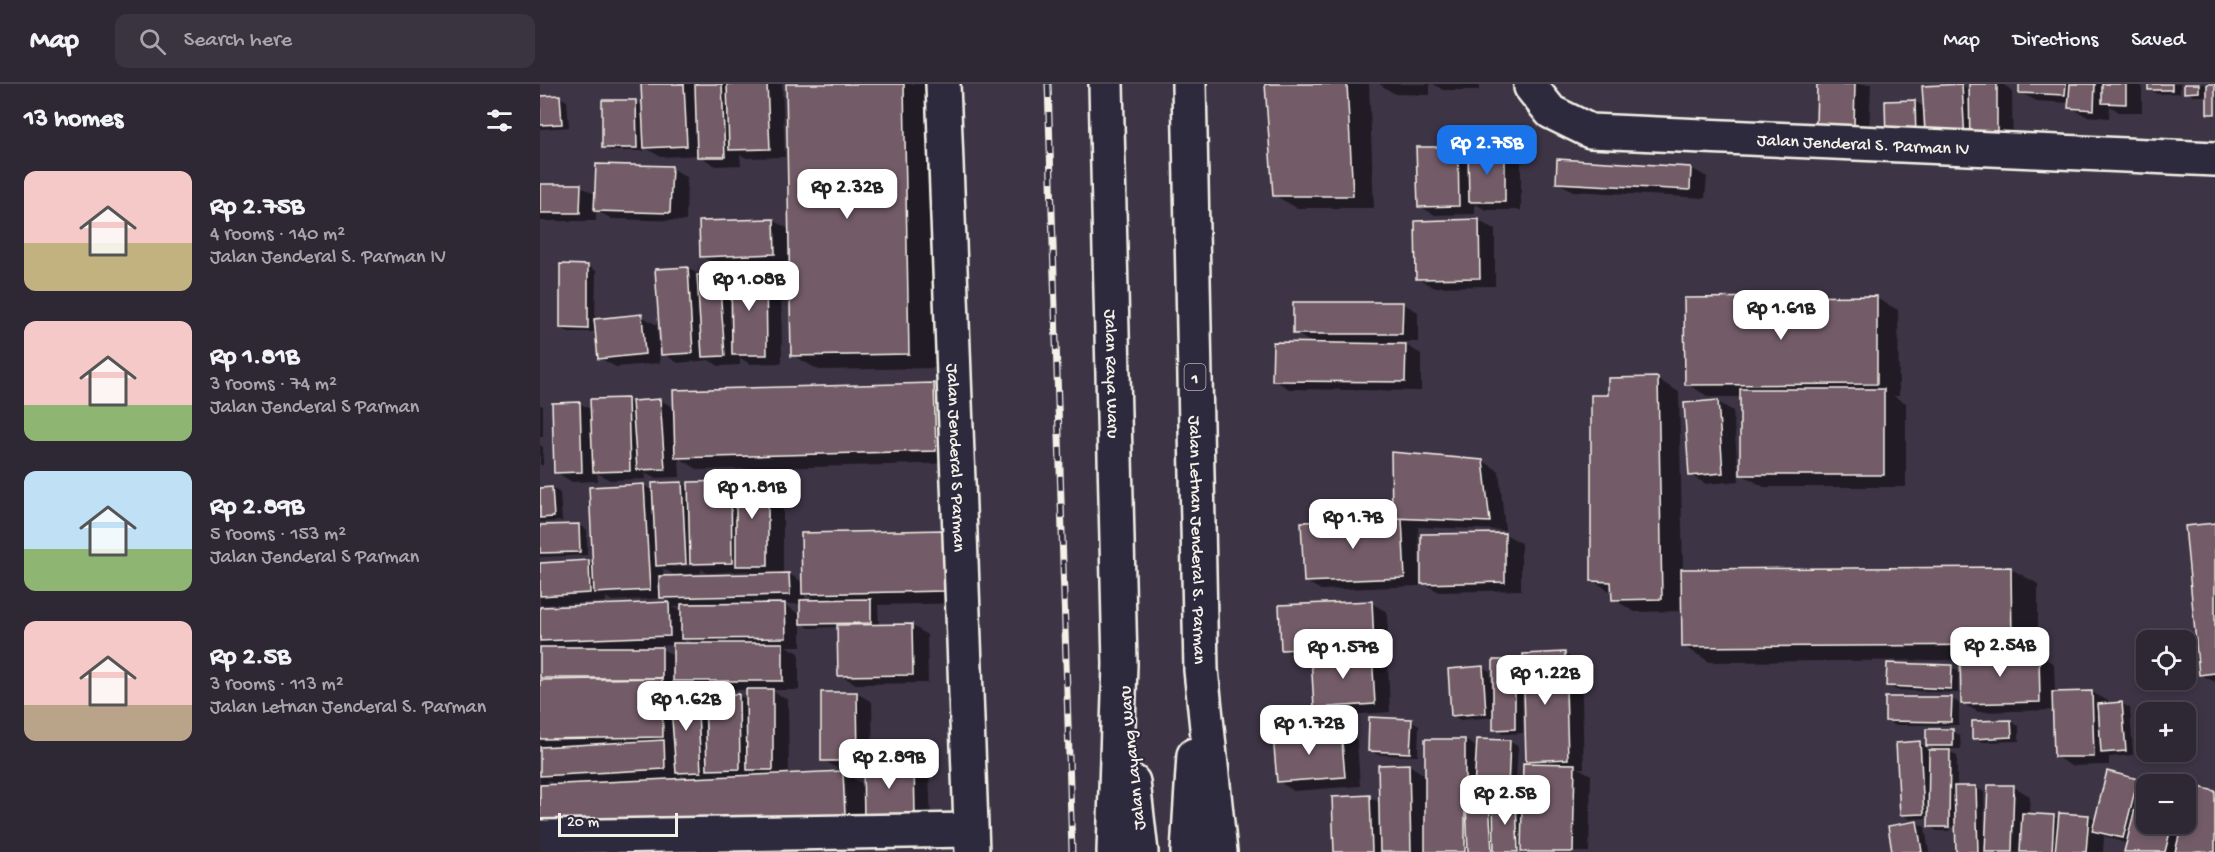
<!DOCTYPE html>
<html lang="en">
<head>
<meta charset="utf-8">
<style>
	:root { --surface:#2e2734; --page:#3a3340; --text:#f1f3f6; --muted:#a7a5ac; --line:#49444f; --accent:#1a73e8 }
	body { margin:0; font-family:"Gochi Hand",sans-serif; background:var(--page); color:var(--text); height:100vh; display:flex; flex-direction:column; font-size:22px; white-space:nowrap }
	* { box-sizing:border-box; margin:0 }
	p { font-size:20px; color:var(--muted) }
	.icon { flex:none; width:33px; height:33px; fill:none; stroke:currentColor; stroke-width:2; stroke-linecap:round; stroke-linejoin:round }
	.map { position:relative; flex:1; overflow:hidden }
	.side { display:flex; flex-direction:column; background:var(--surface); width:540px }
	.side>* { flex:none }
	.tools { position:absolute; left:1596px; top:546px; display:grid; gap:12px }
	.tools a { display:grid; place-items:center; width:60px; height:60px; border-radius:12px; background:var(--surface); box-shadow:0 3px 9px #0003,0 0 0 2px var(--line); font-size:30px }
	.scale { position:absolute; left:18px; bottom:15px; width:120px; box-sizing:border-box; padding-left:6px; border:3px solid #f4f1e8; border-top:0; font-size:16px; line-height:21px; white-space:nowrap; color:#f4f1e8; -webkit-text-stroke:4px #2f2a3d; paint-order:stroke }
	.price { position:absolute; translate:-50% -51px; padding:0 14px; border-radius:12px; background:#fff; color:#222; font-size:20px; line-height:39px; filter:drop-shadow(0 2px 3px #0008) }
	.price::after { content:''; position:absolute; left:50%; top:36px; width:18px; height:14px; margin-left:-9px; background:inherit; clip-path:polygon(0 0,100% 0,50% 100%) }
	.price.active { background:var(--accent); color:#fff }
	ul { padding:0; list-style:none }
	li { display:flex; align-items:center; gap:18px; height:150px; padding:0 24px }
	li span { display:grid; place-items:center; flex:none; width:168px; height:120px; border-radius:12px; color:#555 }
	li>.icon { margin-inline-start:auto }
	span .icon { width:72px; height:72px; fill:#fffc; stroke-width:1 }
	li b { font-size:26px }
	h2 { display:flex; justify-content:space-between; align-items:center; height:72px; padding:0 24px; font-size:26px }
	header { display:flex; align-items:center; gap:36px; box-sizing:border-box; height:84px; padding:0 30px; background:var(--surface); border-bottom:2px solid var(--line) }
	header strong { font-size:28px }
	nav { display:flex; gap:33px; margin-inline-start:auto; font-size:21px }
	.search { width:420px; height:54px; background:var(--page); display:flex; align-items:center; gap:15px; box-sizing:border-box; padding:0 21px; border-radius:12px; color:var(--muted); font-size:22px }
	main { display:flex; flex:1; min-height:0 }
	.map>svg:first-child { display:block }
</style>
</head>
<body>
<header>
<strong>Map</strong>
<div class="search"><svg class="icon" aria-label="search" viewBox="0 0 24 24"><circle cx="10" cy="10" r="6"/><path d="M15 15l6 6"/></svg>Search here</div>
<nav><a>Map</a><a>Directions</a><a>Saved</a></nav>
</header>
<main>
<section class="side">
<h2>13 homes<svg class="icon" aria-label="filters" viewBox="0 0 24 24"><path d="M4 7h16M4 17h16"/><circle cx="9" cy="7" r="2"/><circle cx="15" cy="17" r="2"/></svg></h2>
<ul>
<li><span style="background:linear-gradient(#f6c9c9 60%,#c2b280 0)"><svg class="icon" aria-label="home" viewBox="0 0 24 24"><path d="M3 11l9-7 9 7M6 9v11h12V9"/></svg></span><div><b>Rp 2.75B</b><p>4 rooms · 140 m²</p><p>Jalan Jenderal S. Parman IV</p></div></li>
<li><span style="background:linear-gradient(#f6c9c9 70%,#8fb573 0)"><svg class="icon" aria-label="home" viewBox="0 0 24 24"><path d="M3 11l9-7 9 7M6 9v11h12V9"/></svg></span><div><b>Rp 1.81B</b><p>3 rooms · 74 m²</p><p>Jalan Jenderal S Parman</p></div></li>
<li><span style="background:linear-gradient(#bfe0f5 65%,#8fb573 0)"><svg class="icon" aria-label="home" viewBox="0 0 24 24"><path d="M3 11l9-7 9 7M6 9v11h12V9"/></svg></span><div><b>Rp 2.89B</b><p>5 rooms · 153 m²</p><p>Jalan Jenderal S Parman</p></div></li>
<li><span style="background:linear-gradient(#f6c9c9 70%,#b9a48a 0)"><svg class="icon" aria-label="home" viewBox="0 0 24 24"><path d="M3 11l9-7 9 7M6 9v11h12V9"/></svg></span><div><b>Rp 2.5B</b><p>3 rooms · 113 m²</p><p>Jalan Letnan Jenderal S. Parman</p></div></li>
</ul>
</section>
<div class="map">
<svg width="1675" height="768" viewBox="0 0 1675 768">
	<rect width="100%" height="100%" fill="#3d3445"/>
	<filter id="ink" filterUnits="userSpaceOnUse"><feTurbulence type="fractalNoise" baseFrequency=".0167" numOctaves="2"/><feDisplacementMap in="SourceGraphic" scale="12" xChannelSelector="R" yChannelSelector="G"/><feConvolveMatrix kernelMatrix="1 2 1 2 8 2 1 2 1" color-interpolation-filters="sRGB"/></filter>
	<g filter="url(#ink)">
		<g fill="#0007" fill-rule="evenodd">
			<polygon points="102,0 242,0 245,73 207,74 200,71 201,81 175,82 159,71 121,73 104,63 104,67 71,67 63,63 63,18 96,18 103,22"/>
			<polygon points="248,0 390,0 395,284 279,286 252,271 251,178 177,181 161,172 233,136 250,146"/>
			<polygon points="727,0 829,0 834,124 757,124 734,111"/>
			<polygon points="839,0 890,0 890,11 855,10"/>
			<polygon points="893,0 939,0 939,6 903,6"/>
			<polygon points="1279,0 1331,0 1329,51 1293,49"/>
			<polygon points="1431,0 1462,0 1472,6 1473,71 1386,30 1383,30 1383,60 1346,19 1375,18 1385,23 1422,1 1431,7"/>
			<polygon points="1481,0 1602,0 1602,28 1579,28 1570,22 1569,34 1546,32 1530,23 1530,19 1496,17 1480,8"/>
			<polygon points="1610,0 1640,0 1640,9 1617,10 1610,5"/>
			<polygon points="1645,0 1675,0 1675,33 1669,29 1668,12 1654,12 1646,8"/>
			<polygon points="19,13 27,17 29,43 0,45 0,14"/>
			<polygon points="917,64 930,71 965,67 981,77 981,126 946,126 935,120 935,130 895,131 879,122"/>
			<polygon points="131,84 147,93 146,137 72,135 56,126 56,137 0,137 0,102 40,102 56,111"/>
			<polygon points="1151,84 1167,93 1165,114 1033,107 1017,98"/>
			<polygon points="939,137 955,146 955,202 893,203 878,194"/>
			<polygon points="48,182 56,187 55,236 101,232 117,241 120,279 76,283 60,274 57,248 29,248 21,244"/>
			<polygon points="148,184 161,192 179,191 193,199 226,185 241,194 242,279 210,280 200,274 200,281 179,282 169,276 138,279 120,268 122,268"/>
			<polygon points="1336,214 1358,226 1359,312 1353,312 1366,319 1366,403 1224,403 1201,390 1201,313 1169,313 1147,300"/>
			<polygon points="862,219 878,228 878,258 846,258 846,261 866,261 881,270 881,307 749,305 734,296 774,260 755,249"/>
			<polygon points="1117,295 1139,308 1143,487 1471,485 1498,500 1498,570 1514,580 1515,609 1552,608 1568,617 1568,621 1582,620 1590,624 1593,671 1569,673 1569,681 1531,682 1515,672 1514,626 1438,628 1422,619 1422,576 1170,578 1143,562 1143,527 1095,528 1073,515 1073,509 1052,496 1070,312"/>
			<polygon points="393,301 416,314 417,379 159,386 139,374 140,393 114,394 105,389 106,395 70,396 57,389 58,397 32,398 16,388 39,319 52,326 87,316 94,320 120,316 136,325"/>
			<polygon points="1178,318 1193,327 1199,397 1166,400 1150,391"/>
			<polygon points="0,321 3,322 3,353 0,353"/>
			<polygon points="0,361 3,363 3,381 0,381"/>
			<polygon points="853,370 943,377 959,387 965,446 878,443 880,502 781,506 765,497 854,436"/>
			<path d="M227,392L243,402V490H249L264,499L403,447L426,519L338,521L339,542L372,541L387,551L388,599L316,600L300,591L299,543L269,544L261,538V562H246L259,569V606H231L248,616L249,691L302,688L325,701L324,685H299L283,676L316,609L332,618L333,682L373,680L389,689L391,740L0,757V525L132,519L123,514L72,517L66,513V518L0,521V480L48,478L54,481L103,401L114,408L142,399L150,404L191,398L198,403ZM153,479V482L131,483V480ZM123,484L134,491L161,489V485L167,489L208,487L215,491L124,493ZM265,510L278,517H265ZM243,520H261V531ZM143,522V528L133,523ZM145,555L154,560H145ZM134,561V572L117,562ZM137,598L150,606H207L208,616L198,611L167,615L156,609H144L137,605ZM176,689L185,694H177ZM141,691L149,695L141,696ZM7,696L18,702H8ZM302,700H305L307,739H304Z"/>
			<polygon points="12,404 20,409 22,437 0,438 0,405"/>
			<polygon points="1675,440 1675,598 1660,590"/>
			<polygon points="39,441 47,446 47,471 0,473 0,442"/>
			<polygon points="965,450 981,459 981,506 899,508 883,499"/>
			<polygon points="831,519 847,528 849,570 834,571 848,579 850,628 791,632 775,623 772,574 759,574 743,565"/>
			<polygon points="1025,570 1041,579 1044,684 1038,684 1051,691 1049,768 795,768 830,713 840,719 869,681 886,692 886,657 925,656 938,664 970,658 978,662 975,709 941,706 941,717 949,717 955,720 955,718 976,718 984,722 997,681 988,676"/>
			<polygon points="974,578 982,582 983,649 963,650 955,645 955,633 920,636 912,631 942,583 950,588 952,609 954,609"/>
			<polygon points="1411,583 1419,587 1418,609 1356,606 1348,601"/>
			<polygon points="1411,615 1419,619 1419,641 1354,641 1346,636"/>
			<polygon points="871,636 879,641 878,672 838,671 830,666"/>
			<polygon points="1471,638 1479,642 1479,657 1442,658 1434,654"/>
			<polygon points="801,647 817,656 820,702 754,707 738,697"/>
			<polygon points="1412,647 1420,651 1421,665 1406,665 1417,672 1417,704 1436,704 1444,708 1445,755 1447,755 1449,702 1474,703 1490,712 1489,731 1514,732 1520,736 1520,730 1549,732 1556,736 1598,697 1609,700 1606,700 1606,740 1646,740 1646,712 1649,714 1675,708 1675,768 1586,768 1588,760 1564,752 1563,768 1417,768 1417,746 1403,738 1402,741 1412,747 1397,747 1389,742 1389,734 1370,735 1362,731 1379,659 1387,663 1387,667 1398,667 1387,661"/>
			<polygon points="1377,739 1385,743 1389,768 1353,768"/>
		</g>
		<g fill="#735b67" stroke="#f4f1e8" stroke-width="1.5">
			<polygon points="101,0 144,0 147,62 104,64"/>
			<polygon points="155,0 182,0 185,73 157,73"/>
			<polygon points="187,0 227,0 230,65 189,66"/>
			<polygon points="246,0 364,0 369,270 251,272"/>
			<polygon points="725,0 807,0 813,112 733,112"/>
			<polygon points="1277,0 1315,0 1314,42 1276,41"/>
			<polygon points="1422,0 1425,59 1386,61 1382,2"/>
			<polygon points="1429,0 1457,0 1457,63 1430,63"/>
			<polygon points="1479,0 1526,0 1525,11 1479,9"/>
			<polygon points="1530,0 1555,0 1554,26 1528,24"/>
			<polygon points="1562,0 1586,0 1586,20 1562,19"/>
			<rect x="1608" y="0" width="24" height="6"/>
			<polygon points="1644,0 1659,0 1659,8 1644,9"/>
			<rect x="1667" y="0" width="8" height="30"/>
			<polygon points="20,11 22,40 0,41 0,12"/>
			<polygon points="62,16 96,16 97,64 62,64"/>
			<polygon points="1375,16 1376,56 1346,57 1345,17"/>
			<polygon points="876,63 918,63 919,122 878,123"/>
			<polygon points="928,66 965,66 965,118 929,118"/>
			<polygon points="1017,75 1151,83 1150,106 1016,99"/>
			<polygon points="56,80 132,82 130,129 54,127"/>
			<polygon points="0,100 41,100 40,129 0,129"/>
			<polygon points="234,135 235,170 160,173 159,137"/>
			<polygon points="939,135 940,194 876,195 875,137"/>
			<polygon points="20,180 48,181 48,245 20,244"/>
			<polygon points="148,183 153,269 121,271 115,185"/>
			<polygon points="191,184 226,184 227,271 192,271"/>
			<polygon points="179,190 185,272 162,273 157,191"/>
			<polygon points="1337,212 1337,300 1145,301 1144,214"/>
			<polygon points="753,218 863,218 862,250 753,250"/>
			<polygon points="102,230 105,270 58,275 54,235"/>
			<polygon points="733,258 866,260 865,298 732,297"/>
			<polygon points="1118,293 1122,515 1072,516 1071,498 1051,497 1051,311 1068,311 1068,294"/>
			<polygon points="394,299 396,367 135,374 133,306"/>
			<rect x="1200" y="305" width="144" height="86"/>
			<polygon points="88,314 90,387 53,388 50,315"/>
			<polygon points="120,315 125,385 97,386 92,317"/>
			<polygon points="1178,316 1183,389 1149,392 1144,319"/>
			<polygon points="40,318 42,388 14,389 12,319"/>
			<polygon points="851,368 943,376 950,438 852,434"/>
			<rect x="196" y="391" width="32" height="91"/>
			<polygon points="191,397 192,479 150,480 148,398"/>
			<polygon points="142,398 146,480 116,482 112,399"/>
			<polygon points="104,400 110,506 54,509 49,403"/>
			<polygon points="12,403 14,433 0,434 0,404"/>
			<polygon points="862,435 865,494 764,498 761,438"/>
			<polygon points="1675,439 1675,589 1659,591 1645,442"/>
			<polygon points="39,440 40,468 0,469 0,441"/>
			<polygon points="404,446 405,507 262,510 261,449"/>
			<polygon points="965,449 965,498 881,500 881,450"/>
			<polygon points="49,476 50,509 0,512 0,479"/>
			<polygon points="1471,483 1472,561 1142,563 1141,485"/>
			<polygon points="249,489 250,511 120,514 119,492"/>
			<polygon points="331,515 331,539 260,540 260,516"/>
			<polygon points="832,517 834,562 741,566 739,521"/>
			<polygon points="129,518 130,552 0,557 0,523"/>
			<polygon points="245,519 246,554 141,555 141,520"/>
			<polygon points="372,540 373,591 298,592 297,541"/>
			<rect x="133" y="559" width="110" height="38"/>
			<rect x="0" y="563" width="122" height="31"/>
			<polygon points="832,568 835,620 774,624 771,572"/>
			<polygon points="1025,568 1028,675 986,677 983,570"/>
			<polygon points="1499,569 1500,618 1421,620 1420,570"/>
			<polygon points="953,576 975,576 975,645 953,646"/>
			<polygon points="1347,579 1412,581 1411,605 1346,602"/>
			<polygon points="943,582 946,629 911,632 908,585"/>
			<polygon points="122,594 123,653 0,655 0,596"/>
			<polygon points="206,605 233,605 233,686 207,686"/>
			<polygon points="1552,607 1554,673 1514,673 1512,608"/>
			<polygon points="157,608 161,688 136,689 130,609"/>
			<polygon points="281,608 317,608 318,677 281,677"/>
			<polygon points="199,610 200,685 167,686 165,611"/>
			<polygon points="1345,613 1412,613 1411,638 1345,637"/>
			<polygon points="1582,618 1586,667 1561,669 1558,620"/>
			<polygon points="829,633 872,635 870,669 828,667"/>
			<polygon points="1471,636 1472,653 1432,655 1432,637"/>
			<polygon points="801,645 805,693 737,698 733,651"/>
			<rect x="1386" y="645" width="27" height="17"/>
			<rect x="885" y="655" width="40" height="113"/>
			<polygon points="937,655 970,656 968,705 934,704"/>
			<polygon points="124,656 125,685 0,692 0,663"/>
			<polygon points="1380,657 1384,730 1360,731 1356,659"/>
			<polygon points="1389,666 1410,666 1409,743 1388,743"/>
			<polygon points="374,679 375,731 324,734 323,681"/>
			<polygon points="983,679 1035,680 1033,768 981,768"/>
			<polygon points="869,680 871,768 840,768 838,681"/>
			<polygon points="303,687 305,732 0,746 0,701"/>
			<polygon points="1567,687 1598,695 1583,754 1552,747"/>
			<polygon points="1602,697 1615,700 1606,700 1606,740 1632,740 1625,768 1584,768"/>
			<polygon points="1448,701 1474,701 1472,768 1445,768"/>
			<polygon points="1651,701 1675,707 1675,768 1635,768 1642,740 1646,740 1646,724"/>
			<polygon points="1414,702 1436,702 1438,768 1416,768"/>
			<polygon points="830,711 832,768 794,768 792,713"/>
			<polygon points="949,715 952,768 928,768 926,717"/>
			<polygon points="976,716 978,768 954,768 953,717"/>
			<polygon points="1482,729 1514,731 1512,768 1480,768"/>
			<polygon points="1519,729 1549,731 1546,768 1515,768"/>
			<polygon points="1377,737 1382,768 1352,768 1348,742"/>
		</g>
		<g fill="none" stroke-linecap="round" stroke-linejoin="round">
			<defs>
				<g id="minor">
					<path id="s1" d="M403,0L432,768"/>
					<path id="s2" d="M991,0V3L1011,28L1050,47L1675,75"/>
					<polyline points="0,753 431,746"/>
				</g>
				<g id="trunk">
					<path id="s3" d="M566,0L580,580L574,768"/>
					<path id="s4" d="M649,0L661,586L680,768"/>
					<polyline points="593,698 601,768"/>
					<polyline points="648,768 654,671"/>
				</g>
			</defs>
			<use href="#minor" stroke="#f4f1e8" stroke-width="38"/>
			<use href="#trunk" stroke="#f4f1e8" stroke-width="38"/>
			<use href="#minor" stroke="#2f2a3d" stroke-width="33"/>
			<use href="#trunk" stroke="#2f2a3d" stroke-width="33"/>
			<defs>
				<polyline id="rail" points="508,0 532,768"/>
			</defs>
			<use href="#rail" stroke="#f4f1e8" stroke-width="7"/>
			<use href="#rail" stroke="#2f2a3d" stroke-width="4.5" stroke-dasharray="14" stroke-linecap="butt"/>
		</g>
	</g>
	<g text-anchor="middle" stroke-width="4.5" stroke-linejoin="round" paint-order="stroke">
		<rect fill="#2f2a3d" stroke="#b9b5b5" stroke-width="1.5" x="644.5" y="280" width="21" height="26" rx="4.5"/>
		<g font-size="16" font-weight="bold" fill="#f4f1e8">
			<text x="655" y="299">1</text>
		</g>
		<g font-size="18" fill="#f4f1e8" stroke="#2f2a3d">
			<text dy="6" stroke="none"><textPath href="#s2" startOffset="352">Jalan Jenderal S. Parman IV</textPath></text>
			<text dy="6" stroke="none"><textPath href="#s3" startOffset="290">Jalan Raya Waru</textPath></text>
			<text dy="6" stroke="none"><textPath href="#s1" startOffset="374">Jalan Jenderal S Parman</textPath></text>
			<text dy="6" stroke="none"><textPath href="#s4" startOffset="456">Jalan Letnan Jenderal S. Parman</textPath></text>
			<text transform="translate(591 674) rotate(-96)" y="6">Jalan Layang Waru</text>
		</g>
	</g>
</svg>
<div class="tools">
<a><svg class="icon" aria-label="locate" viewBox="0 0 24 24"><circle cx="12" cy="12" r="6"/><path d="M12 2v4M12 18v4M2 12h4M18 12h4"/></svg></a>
<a>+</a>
<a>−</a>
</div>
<div class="scale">20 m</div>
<b class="price active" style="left:947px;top:92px">Rp 2.75B</b>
<b class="price" style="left:307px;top:136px">Rp 2.32B</b>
<b class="price" style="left:209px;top:228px">Rp 1.08B</b>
<b class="price" style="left:1241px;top:257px">Rp 1.61B</b>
<b class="price" style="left:212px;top:436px">Rp 1.81B</b>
<b class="price" style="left:813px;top:466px">Rp 1.7B</b>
<b class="price" style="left:1460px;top:594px">Rp 2.54B</b>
<b class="price" style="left:803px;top:596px">Rp 1.57B</b>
<b class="price" style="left:1005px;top:622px">Rp 1.22B</b>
<b class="price" style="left:146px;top:648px">Rp 1.62B</b>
<b class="price" style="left:769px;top:672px">Rp 1.72B</b>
<b class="price" style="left:349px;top:706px">Rp 2.89B</b>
<b class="price" style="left:965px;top:742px">Rp 2.5B</b>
</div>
</main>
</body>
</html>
